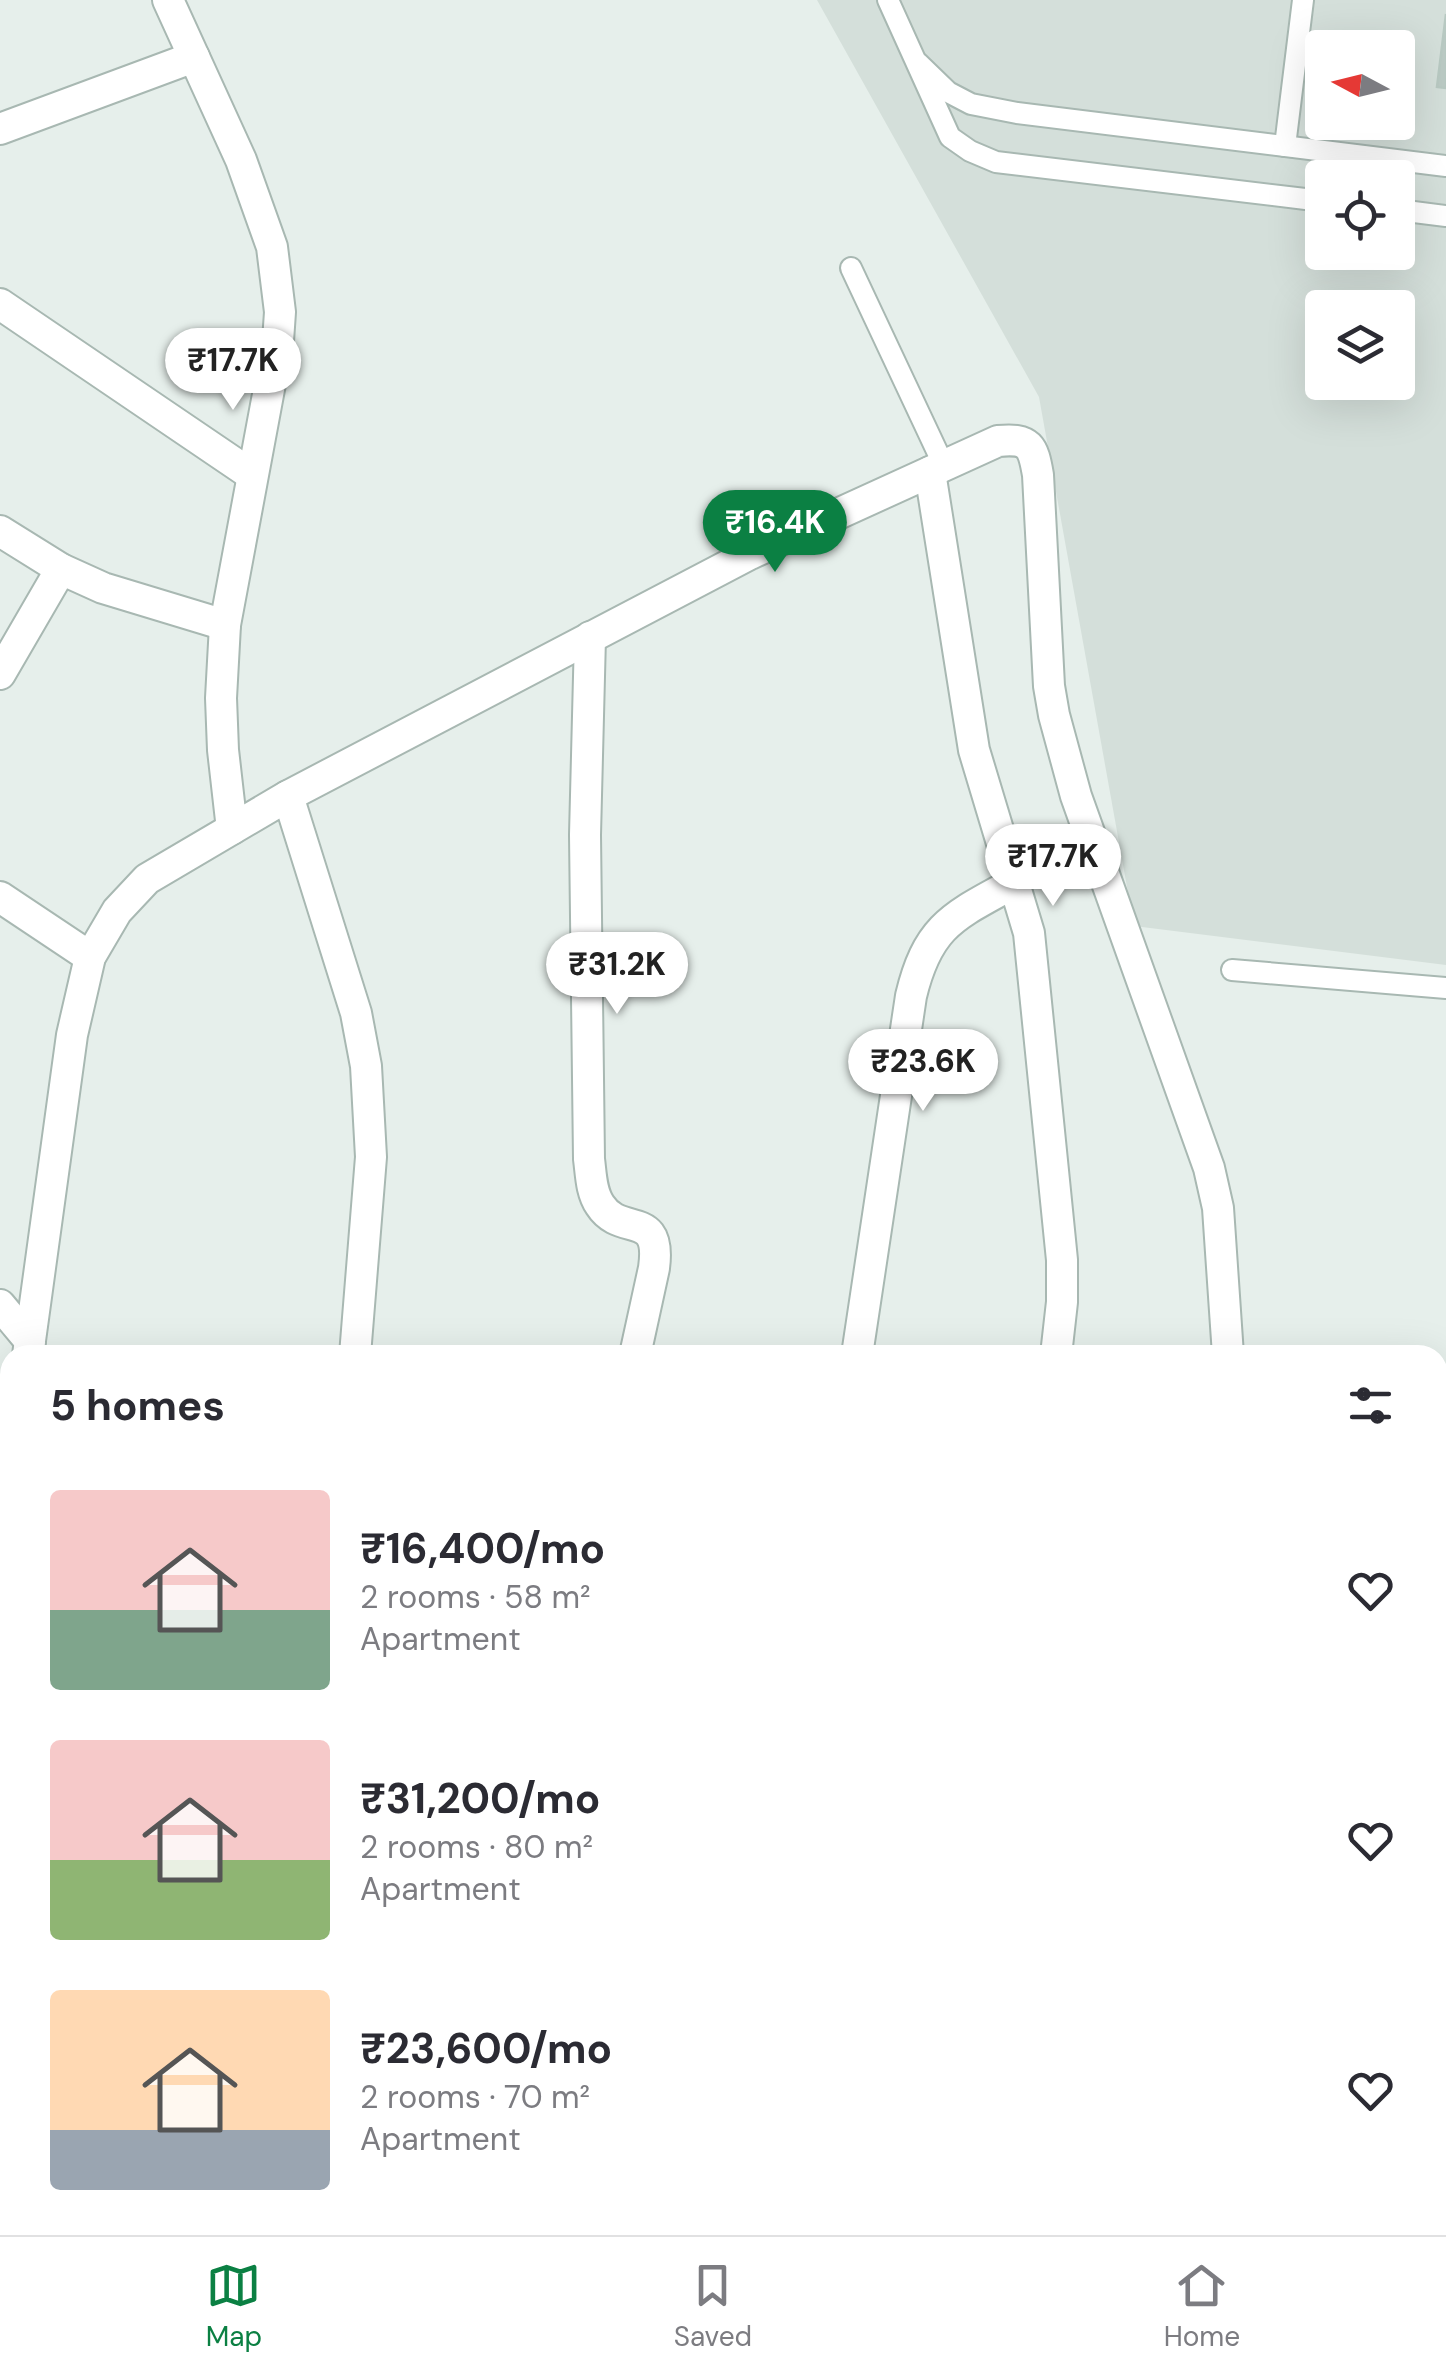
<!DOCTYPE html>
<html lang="en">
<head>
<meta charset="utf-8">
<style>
	:root { --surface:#fff; --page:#f2f2f3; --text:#2b2b33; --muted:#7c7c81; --line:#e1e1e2; --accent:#0b8043 }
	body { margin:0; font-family:"DM Sans",sans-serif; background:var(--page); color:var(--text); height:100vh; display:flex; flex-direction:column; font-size:38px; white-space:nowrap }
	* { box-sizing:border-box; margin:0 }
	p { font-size:32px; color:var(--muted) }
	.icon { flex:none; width:55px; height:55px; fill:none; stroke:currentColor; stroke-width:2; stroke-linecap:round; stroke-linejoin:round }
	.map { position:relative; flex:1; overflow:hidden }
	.details { position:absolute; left:0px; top:1345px; width:1448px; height:890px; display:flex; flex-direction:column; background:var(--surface); border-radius:30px 30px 0 0; box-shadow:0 10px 40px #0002 }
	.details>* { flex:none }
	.needle { width:65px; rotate:277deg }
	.controls { position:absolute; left:1305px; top:30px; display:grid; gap:20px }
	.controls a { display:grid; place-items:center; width:110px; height:110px; border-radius:10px; background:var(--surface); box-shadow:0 10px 40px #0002; font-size:50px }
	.price { position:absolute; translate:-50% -85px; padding:0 22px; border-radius:35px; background:#fff; color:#222; font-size:32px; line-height:65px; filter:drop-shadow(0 2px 5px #0008) }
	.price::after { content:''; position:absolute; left:50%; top:60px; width:30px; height:22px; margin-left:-15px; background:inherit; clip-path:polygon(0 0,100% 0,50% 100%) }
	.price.current { background:var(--accent); color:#fff }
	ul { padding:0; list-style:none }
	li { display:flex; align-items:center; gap:30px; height:250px; padding:0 50px }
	li span { display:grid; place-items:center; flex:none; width:280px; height:200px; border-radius:10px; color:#555 }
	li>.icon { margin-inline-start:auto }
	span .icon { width:120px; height:120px; fill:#fffc; stroke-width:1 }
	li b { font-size:42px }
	h2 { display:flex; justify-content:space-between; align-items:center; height:120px; padding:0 50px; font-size:42px }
	.tab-bar { display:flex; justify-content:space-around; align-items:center; height:140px; border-top:2px solid var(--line); background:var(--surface); font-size:28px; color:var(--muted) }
	.tab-bar a { display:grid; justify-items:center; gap:5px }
	.tab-bar .current { color:var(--accent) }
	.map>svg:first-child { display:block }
</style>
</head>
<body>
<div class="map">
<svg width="1446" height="2235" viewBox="0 0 1446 2235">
	<rect width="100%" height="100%" fill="#e6efeb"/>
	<path fill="#d4dfda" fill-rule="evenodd" d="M817,0H1446V965L1134,926L1039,397ZM1322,48H1398V122H1322ZM1322,178H1398V252H1322ZM1322,308H1398V382H1322Z"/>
	<polygon fill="#bbcac4" stroke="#b8c9c2" stroke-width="2.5" points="1446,14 1446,88 1437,87"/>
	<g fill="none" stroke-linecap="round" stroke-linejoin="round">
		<defs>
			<g id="service">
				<polyline points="888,0 950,137 970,151 996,162 1322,201"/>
				<polyline points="918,63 948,92 971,104 1017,113 1446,166"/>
				<polyline points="1285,146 1303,0"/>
				<polyline points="1398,210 1446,216"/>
				<polyline points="851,268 944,466"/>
				<polyline points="1232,970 1446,988"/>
			</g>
			<g id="minor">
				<polyline points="168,0 241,160 272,247 280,312 278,341 225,625 221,698 223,750 232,829"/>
				<polyline points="0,129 194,57"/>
				<polyline points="0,304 252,475"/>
				<polyline points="930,472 974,750 1029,933 1062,1260 1062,1302 1056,1355"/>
				<polyline points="0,531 61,569 103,588 225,625"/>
				<path d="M590,637L585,835L589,1159C591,1174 591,1192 600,1205C621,1238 662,1208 654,1268L635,1355"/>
				<polyline points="0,674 61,569"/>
				<polyline points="288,796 356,1013 366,1066 371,1157 355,1355"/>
				<polyline points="0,897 90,957"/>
				<polyline points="0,1305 30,1341"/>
				<path d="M28,1355L72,1035L90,957L117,911L147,879L288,796L750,554L998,441C1030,438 1033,446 1038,475L1049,686L1054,715L1076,796L1209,1168L1218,1208L1228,1355"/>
				<path d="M857,1355L911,996C928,925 954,916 1014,883"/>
				<polyline points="0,1754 10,1752"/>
				<polyline points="181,2225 187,2235"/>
				<polyline points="864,2225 886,2235"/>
				<polyline points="917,2225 917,2235"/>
				<polyline points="1364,2225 1365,2235"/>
				<polyline points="59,2235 65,2225"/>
				<polyline points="419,2235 420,2225"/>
			</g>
			<g id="secondary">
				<polyline points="0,1416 10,1415"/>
				<polyline points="1438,1698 1446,1704"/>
			</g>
		</defs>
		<use href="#service" stroke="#a8b8b2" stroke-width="24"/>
		<use href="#minor" stroke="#a8b8b2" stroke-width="34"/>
		<use href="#secondary" stroke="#a4bbb3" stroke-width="34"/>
		<use href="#service" stroke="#fff" stroke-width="20"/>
		<use href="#minor" stroke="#fff" stroke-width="30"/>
		<use href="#secondary" stroke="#fff" stroke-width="30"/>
	</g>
</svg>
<div class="controls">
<a><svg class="needle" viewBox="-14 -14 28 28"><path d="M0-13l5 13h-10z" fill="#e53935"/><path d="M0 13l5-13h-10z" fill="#7c7c81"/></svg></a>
<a><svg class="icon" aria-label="locate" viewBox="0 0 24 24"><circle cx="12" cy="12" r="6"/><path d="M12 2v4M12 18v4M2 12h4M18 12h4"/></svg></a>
<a><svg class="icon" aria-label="layers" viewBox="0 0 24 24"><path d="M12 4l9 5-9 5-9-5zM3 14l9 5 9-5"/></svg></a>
</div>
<b class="price" style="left:233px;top:413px">₹17.7K</b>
<b class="price current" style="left:775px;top:575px">₹16.4K</b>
<b class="price" style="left:1053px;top:909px">₹17.7K</b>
<b class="price" style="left:617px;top:1017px">₹31.2K</b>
<b class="price" style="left:923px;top:1114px">₹23.6K</b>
<section class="details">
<h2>5 homes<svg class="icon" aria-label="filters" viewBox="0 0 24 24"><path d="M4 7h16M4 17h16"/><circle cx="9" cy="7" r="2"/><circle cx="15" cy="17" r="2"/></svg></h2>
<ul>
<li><span style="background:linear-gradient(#f6c9c9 60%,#7fa58c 0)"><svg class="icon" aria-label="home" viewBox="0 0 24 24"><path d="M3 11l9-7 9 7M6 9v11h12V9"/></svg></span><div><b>₹16,400/mo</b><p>2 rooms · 58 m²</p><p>Apartment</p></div><svg class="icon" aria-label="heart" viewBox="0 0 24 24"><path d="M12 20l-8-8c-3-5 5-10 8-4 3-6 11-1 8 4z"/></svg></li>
<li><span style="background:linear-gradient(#f6c9c9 60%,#8fb573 0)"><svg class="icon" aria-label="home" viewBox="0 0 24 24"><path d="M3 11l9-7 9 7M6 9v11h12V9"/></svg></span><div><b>₹31,200/mo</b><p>2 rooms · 80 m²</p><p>Apartment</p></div><svg class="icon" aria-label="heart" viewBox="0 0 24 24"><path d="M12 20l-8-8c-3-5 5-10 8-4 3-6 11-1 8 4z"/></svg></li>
<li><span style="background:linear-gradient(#ffd9b3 70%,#9aa5b1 0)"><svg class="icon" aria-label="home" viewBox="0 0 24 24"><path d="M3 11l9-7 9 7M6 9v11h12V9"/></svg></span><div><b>₹23,600/mo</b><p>2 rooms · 70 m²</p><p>Apartment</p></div><svg class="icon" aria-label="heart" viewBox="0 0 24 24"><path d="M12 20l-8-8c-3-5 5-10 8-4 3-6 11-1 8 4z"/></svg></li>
</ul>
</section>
</div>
<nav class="tab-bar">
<a class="current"><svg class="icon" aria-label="map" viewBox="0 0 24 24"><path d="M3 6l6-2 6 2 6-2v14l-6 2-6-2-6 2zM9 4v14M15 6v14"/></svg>Map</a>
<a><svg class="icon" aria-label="saved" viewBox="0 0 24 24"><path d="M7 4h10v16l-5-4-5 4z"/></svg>Saved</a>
<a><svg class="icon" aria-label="home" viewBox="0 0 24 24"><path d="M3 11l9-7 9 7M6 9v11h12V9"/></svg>Home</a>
</nav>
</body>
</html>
